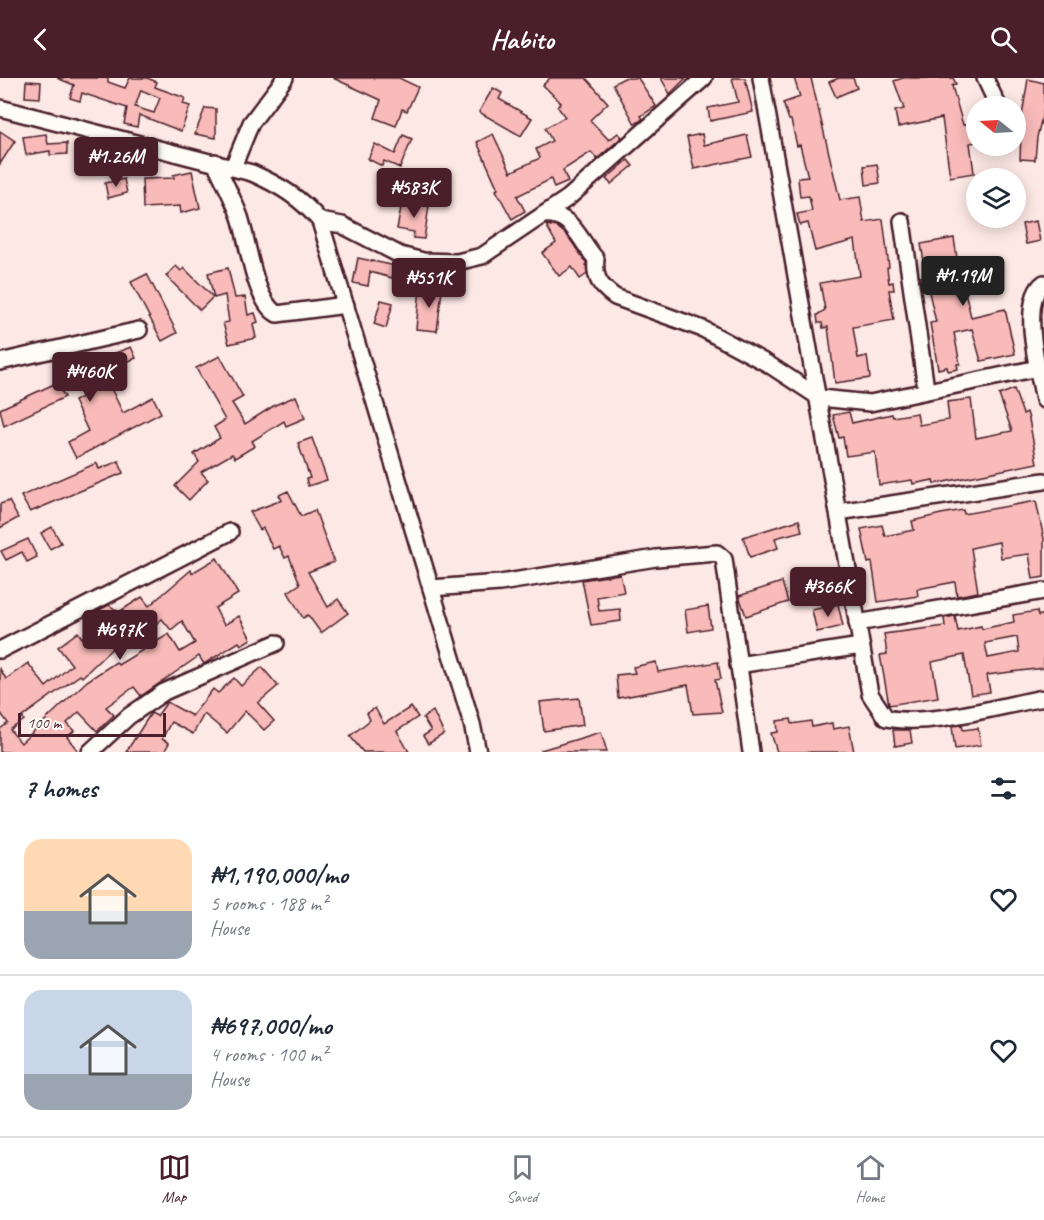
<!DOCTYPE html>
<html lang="en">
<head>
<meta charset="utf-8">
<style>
	:root { --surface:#fff; --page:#f6f6f7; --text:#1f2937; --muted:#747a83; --line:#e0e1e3; --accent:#4a1f2b }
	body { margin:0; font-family:Caveat,sans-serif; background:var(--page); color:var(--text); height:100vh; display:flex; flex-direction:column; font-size:22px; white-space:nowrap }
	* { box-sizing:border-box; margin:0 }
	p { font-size:20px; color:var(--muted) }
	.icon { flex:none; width:33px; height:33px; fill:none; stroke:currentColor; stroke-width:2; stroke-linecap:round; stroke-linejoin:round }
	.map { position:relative; height:674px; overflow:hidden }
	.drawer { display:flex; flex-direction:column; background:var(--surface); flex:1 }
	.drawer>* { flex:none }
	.needle { width:39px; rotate:288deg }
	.fabs { position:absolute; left:966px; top:18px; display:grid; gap:12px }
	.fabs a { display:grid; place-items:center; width:60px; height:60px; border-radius:50%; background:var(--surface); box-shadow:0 3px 15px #0003; font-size:30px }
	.scale { position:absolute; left:18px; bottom:15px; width:148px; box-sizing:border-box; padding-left:6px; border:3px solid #4a1f2b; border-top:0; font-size:16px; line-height:21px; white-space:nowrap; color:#4a1f2b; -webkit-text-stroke:4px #fdfcf7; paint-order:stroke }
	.price { position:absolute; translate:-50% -51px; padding:0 14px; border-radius:6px; background:var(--accent); color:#fff; font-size:20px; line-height:39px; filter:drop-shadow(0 2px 3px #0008) }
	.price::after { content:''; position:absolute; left:50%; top:36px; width:18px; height:14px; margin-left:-9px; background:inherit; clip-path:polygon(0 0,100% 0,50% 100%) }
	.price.current { background:#222; color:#fff }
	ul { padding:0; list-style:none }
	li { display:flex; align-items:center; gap:18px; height:150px; padding:0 24px }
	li+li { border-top:2px solid var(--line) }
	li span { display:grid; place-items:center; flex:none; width:168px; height:120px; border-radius:18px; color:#555 }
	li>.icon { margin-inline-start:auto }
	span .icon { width:72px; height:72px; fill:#fffc; stroke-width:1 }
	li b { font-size:26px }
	h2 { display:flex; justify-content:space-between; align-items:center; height:72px; padding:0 24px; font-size:26px }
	header { display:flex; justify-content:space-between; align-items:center; height:78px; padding:0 24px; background:var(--accent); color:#fff; font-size:27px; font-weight:600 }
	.tabs { display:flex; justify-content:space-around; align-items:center; height:84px; border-top:2px solid var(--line); background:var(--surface); font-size:16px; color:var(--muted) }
	.tabs a { display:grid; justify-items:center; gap:3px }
	.tabs .current { color:var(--accent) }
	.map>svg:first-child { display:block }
</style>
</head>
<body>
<header><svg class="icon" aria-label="back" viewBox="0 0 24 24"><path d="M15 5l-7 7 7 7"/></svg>Habito<svg class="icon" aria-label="search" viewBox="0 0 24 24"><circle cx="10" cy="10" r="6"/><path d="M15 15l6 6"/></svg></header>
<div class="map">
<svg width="1044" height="674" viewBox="0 0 1044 674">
	<rect width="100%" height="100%" fill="#fce8e4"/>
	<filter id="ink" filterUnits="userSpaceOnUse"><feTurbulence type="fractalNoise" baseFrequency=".0167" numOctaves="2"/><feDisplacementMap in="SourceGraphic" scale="12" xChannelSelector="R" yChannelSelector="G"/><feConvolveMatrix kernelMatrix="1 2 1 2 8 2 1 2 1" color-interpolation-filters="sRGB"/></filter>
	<g filter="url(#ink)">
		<g fill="#f8bbb9" stroke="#4a1f2b" stroke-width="1.5" fill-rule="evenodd">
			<path d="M57,0H108V4L125,10L130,0H147L157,4L155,9L185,20L183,26L190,28L181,53L139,37L137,49L124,46L127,30L82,15L80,23L70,20L74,7ZM141,12L160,20L154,35L135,29Z"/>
			<polygon points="333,0 399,0 418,9 407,33 402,31 396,48 375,40 381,22"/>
			<polygon points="550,0 586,0 608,25 590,42 609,62 618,55 622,59 597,81 591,74 563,92 568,104 554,110 551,101 517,118 525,133 512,141 496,112 498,111 477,64 493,56 511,94 540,80 536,71 552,63 545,50 565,39 557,28 561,25 543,7"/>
			<polygon points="624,0 638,0 656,28 641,38 643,41 635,46 613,6"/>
			<polygon points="661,0 686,0 670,16"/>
			<polygon points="732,0 745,0 753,34 710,43 708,30 738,24"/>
			<polygon points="794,0 811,0 840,122 860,119 864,144 883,141 889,189 887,190 889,205 893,204 894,212 889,212 894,242 853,249 858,280 867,278 870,300 835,305 828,249 823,250 822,245 818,245 817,237 825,232 820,205 860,198 855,162 815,173 808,145 800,147 797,136 812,133 809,118 800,119 798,100 808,99 800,67 797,68 791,42 789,42 783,25 800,19"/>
			<polygon points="839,0 853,0 857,10 836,19 829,4"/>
			<polygon points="903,0 953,0 956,6 952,8 963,47 976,45 976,64 970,65 974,95 950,99 942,40 898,49 895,33 904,31 894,3"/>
			<polygon points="1028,1 1044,5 1044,31 1037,59 1035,82 1020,81 1021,56 1019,56"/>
			<polygon points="26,3 41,4 40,20 25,19"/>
			<polygon points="493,10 502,15 499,21 532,40 521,58 479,34"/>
			<polygon points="205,30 216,31 216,60 195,56"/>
			<polygon points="0,53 15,63 0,86"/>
			<polygon points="46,56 48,66 67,65 67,76 50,77 50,73 26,77 23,59"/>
			<polygon points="702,56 704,67 747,57 752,79 694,91 687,59"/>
			<polygon points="403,57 412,61 400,90 384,83 382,88 368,81 375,66 395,76"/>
			<polygon points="92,71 118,78 123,97 88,89"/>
			<polygon points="628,82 633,88 611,106 606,101"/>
			<polygon points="877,86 880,105 866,107 864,88"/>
			<polygon points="192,93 200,130 181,135 180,128 143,130 142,101 174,100 173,97"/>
			<polygon points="124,101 127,115 108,120 105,105"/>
			<polygon points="402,124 429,128 424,161 413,160 414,154 397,151"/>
			<polygon points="1036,143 1040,163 1026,166 1022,146"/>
			<polygon points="546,147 557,149 567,157 586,184 587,196 580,201 572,189 559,198 542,175 556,165"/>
			<polygon points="954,160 958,187 999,180 1002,198 963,205 971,239 1005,231 1015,276 981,283 972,251 954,255 960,286 957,286 958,291 948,293 947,289 938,291 930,245 936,244 928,210 922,211 920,199 948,193 946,181 924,184 921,166"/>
			<polygon points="358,180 396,188 392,200 370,194 368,208 353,205"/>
			<polygon points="176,188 181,193 184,190 213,219 200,232 166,198"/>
			<polygon points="228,190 235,220 245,219 248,237 255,235 258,244 253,246 256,260 229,266 223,245 229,244 225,217 214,220 208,195"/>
			<polygon points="147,196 177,255 162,263 131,204"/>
			<polygon points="420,210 442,212 437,253 416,251"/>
			<polygon points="381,222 393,225 386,250 374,246"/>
			<polygon points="131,269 136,280 126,284 128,289 105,298 123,335 153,319 161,335 76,380 68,364 88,353 74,323 89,315 84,301 60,311 65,319 4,348 0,331 65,301 63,295"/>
			<polygon points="220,278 243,319 232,325 245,346 275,327 296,318 305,340 286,348 284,343 252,363 255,368 235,380 232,376 201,394 208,402 189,422 175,408 199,384 194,376 220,360 214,349 225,342 196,290"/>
			<polygon points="1014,311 1023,336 1027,334 1029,341 1037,385 934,406 933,402 913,406 912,402 879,407 875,374 846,378 843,359 839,360 833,337 849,334 852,345 892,336 893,339 917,335 919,347 949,342 947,324 971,321 976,360 1012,353 999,317"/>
			<polygon points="312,360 327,402 308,408 306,401 310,400 298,365"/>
			<polygon points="119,383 123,395 30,434 21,418 97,385 99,391"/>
			<polygon points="288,413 301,438 315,432 334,484 308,494 328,529 338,521 348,535 321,555 308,537 303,540 288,514 300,506 289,478 285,480 279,468 273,471 265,454 263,450 260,452 250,434 282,422 279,417"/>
			<polygon points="9,423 18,440 0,450 0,426"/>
			<polygon points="1036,423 1044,461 1044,499 1033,501 1029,476 1001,480 999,464 971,470 978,514 957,518 955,504 917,511 918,518 878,524 872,484 868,485 861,451 882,447 885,458 914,452 912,443 941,436 963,432 964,436"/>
			<polygon points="799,442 802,453 775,460 778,470 750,479 743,459"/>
			<polygon points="52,449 61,465 50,471 41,455"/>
			<polygon points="28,461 37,479 27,484 22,474 6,482 1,473"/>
			<path d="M217,480L238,516L215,530L224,547L239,538L251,561L241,567L239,564L204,586L199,578L141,618L134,609L106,629L114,637L97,653L79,634L67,645L74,653L67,659L79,674H0V651L8,645L0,634V591L6,601L28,585L46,609L72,587L58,569L78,554L82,560L104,538L99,532L109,527L119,534L142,519L149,528L191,492L192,495ZM162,541L171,552L182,543L195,565L180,574L169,556L118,587L116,584L87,603L21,665L10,652L24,642L22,639L80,597L82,599L123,560L129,567Z"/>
			<polygon points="620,496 624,514 597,519 599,533 620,531 621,543 591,547 582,502"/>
			<polygon points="782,504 788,524 746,538 739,518"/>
			<polygon points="838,526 843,548 817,554 812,532"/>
			<polygon points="708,528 711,550 688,554 685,532"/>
			<path d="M1037,533L1038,538L1044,536V590L987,597L990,614L971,617L964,577L932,584L938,619L889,627L880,577L887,576L884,556L945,548L944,540L955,538L958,553L981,548L982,551L1014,544L1013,537ZM1017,559L1019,574L988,580L985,565Z"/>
			<polygon points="656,584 658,594 718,584 721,601 715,602 722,634 693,636 688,607 618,620 616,597 635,595 633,589"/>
			<polygon points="262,589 278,608 258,625 274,643 264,652 245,633 227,655 204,636 193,656 171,644 162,661 169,665 164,674 126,674 151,635 157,638 167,624 192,638 213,611 218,615 234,600 241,608"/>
			<polygon points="579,620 583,647 544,653 540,624"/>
			<polygon points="411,629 418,639 397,653 409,674 363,674 350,658 370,642 367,635 375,630 384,646"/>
			<polygon points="433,633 444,656 428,666 423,658 431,653 423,640"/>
			<polygon points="791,641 792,646 811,643 812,649 832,645 833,651 849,648 854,674 777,674 771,655 778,654 777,643"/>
			<polygon points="962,647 963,652 978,650 981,667 955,671 952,648"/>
			<polygon points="893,652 910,652 912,665 895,668"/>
			<polygon points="601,654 607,674 542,674 541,672"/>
		</g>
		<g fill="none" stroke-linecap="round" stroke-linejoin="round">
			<defs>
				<g id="minor">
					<path d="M761,0L870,616L886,640C930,649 998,628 1044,620"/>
					<polyline points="985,0 998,28"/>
					<path d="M0,30L252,95C279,107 301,120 320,143L472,646L478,674"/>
					<path d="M215,84C223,102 233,120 240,139C248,163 254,223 277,236L346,227"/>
					<polyline points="233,89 251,45 285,0"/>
					<path d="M543,137C573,134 579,163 596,181C594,200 600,208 615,219L703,251L768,286L820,320L870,325L1038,290"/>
					<polyline points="320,143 342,147 400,177 423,183 457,184 482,178 568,120 704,0"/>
					<polyline points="902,143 926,311"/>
					<path d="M1044,205C1019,222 1039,295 1044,322"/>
					<polyline points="0,284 139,252"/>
					<polyline points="838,434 1044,403"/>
					<polyline points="431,510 500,505 656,480 717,475 724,481 751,674"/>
					<polyline points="857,545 1044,513"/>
					<polyline points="0,572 230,454"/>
					<polyline points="738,587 861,568"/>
					<polyline points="90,674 129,638 164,614 276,565"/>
				</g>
			</defs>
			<use href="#minor" stroke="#4a1f2b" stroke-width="20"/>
			<use href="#minor" stroke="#fdfcf7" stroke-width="15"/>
		</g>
	</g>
</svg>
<div class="fabs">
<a><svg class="needle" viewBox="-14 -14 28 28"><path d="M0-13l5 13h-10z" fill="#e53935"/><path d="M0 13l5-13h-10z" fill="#747a83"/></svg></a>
<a><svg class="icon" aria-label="layers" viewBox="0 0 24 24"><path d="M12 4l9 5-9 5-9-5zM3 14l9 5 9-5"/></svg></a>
</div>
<div class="scale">100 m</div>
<b class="price" style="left:116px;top:110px">₦1.26M</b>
<b class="price" style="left:414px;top:141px">₦583K</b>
<b class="price current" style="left:963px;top:229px">₦1.19M</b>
<b class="price" style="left:429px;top:231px">₦551K</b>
<b class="price" style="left:90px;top:325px">₦460K</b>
<b class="price" style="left:828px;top:540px">₦366K</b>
<b class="price" style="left:120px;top:583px">₦697K</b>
</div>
<section class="drawer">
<h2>7 homes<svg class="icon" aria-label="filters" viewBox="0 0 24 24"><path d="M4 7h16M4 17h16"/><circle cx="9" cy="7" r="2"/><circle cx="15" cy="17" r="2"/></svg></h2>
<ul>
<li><span style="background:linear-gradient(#ffd9b3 60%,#9aa5b1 0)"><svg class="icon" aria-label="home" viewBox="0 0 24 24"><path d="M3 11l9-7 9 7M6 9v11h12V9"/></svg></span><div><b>₦1,190,000/mo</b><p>5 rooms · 188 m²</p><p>House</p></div><svg class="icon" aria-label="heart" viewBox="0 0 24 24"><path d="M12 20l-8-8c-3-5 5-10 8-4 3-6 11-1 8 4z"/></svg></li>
<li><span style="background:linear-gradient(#c9d6e8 70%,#9aa5b1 0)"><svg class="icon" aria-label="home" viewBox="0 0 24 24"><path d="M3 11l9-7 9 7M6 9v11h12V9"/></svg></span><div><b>₦697,000/mo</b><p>4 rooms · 100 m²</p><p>House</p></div><svg class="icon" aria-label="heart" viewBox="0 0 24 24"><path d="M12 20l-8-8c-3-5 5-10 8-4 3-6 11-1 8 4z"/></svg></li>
</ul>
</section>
<nav class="tabs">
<a class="current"><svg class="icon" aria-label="map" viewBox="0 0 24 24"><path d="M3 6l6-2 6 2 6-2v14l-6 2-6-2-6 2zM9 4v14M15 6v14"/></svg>Map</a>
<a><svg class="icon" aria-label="saved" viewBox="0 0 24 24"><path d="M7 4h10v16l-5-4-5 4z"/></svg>Saved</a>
<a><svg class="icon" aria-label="home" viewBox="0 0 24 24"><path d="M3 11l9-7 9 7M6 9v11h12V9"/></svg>Home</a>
</nav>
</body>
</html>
